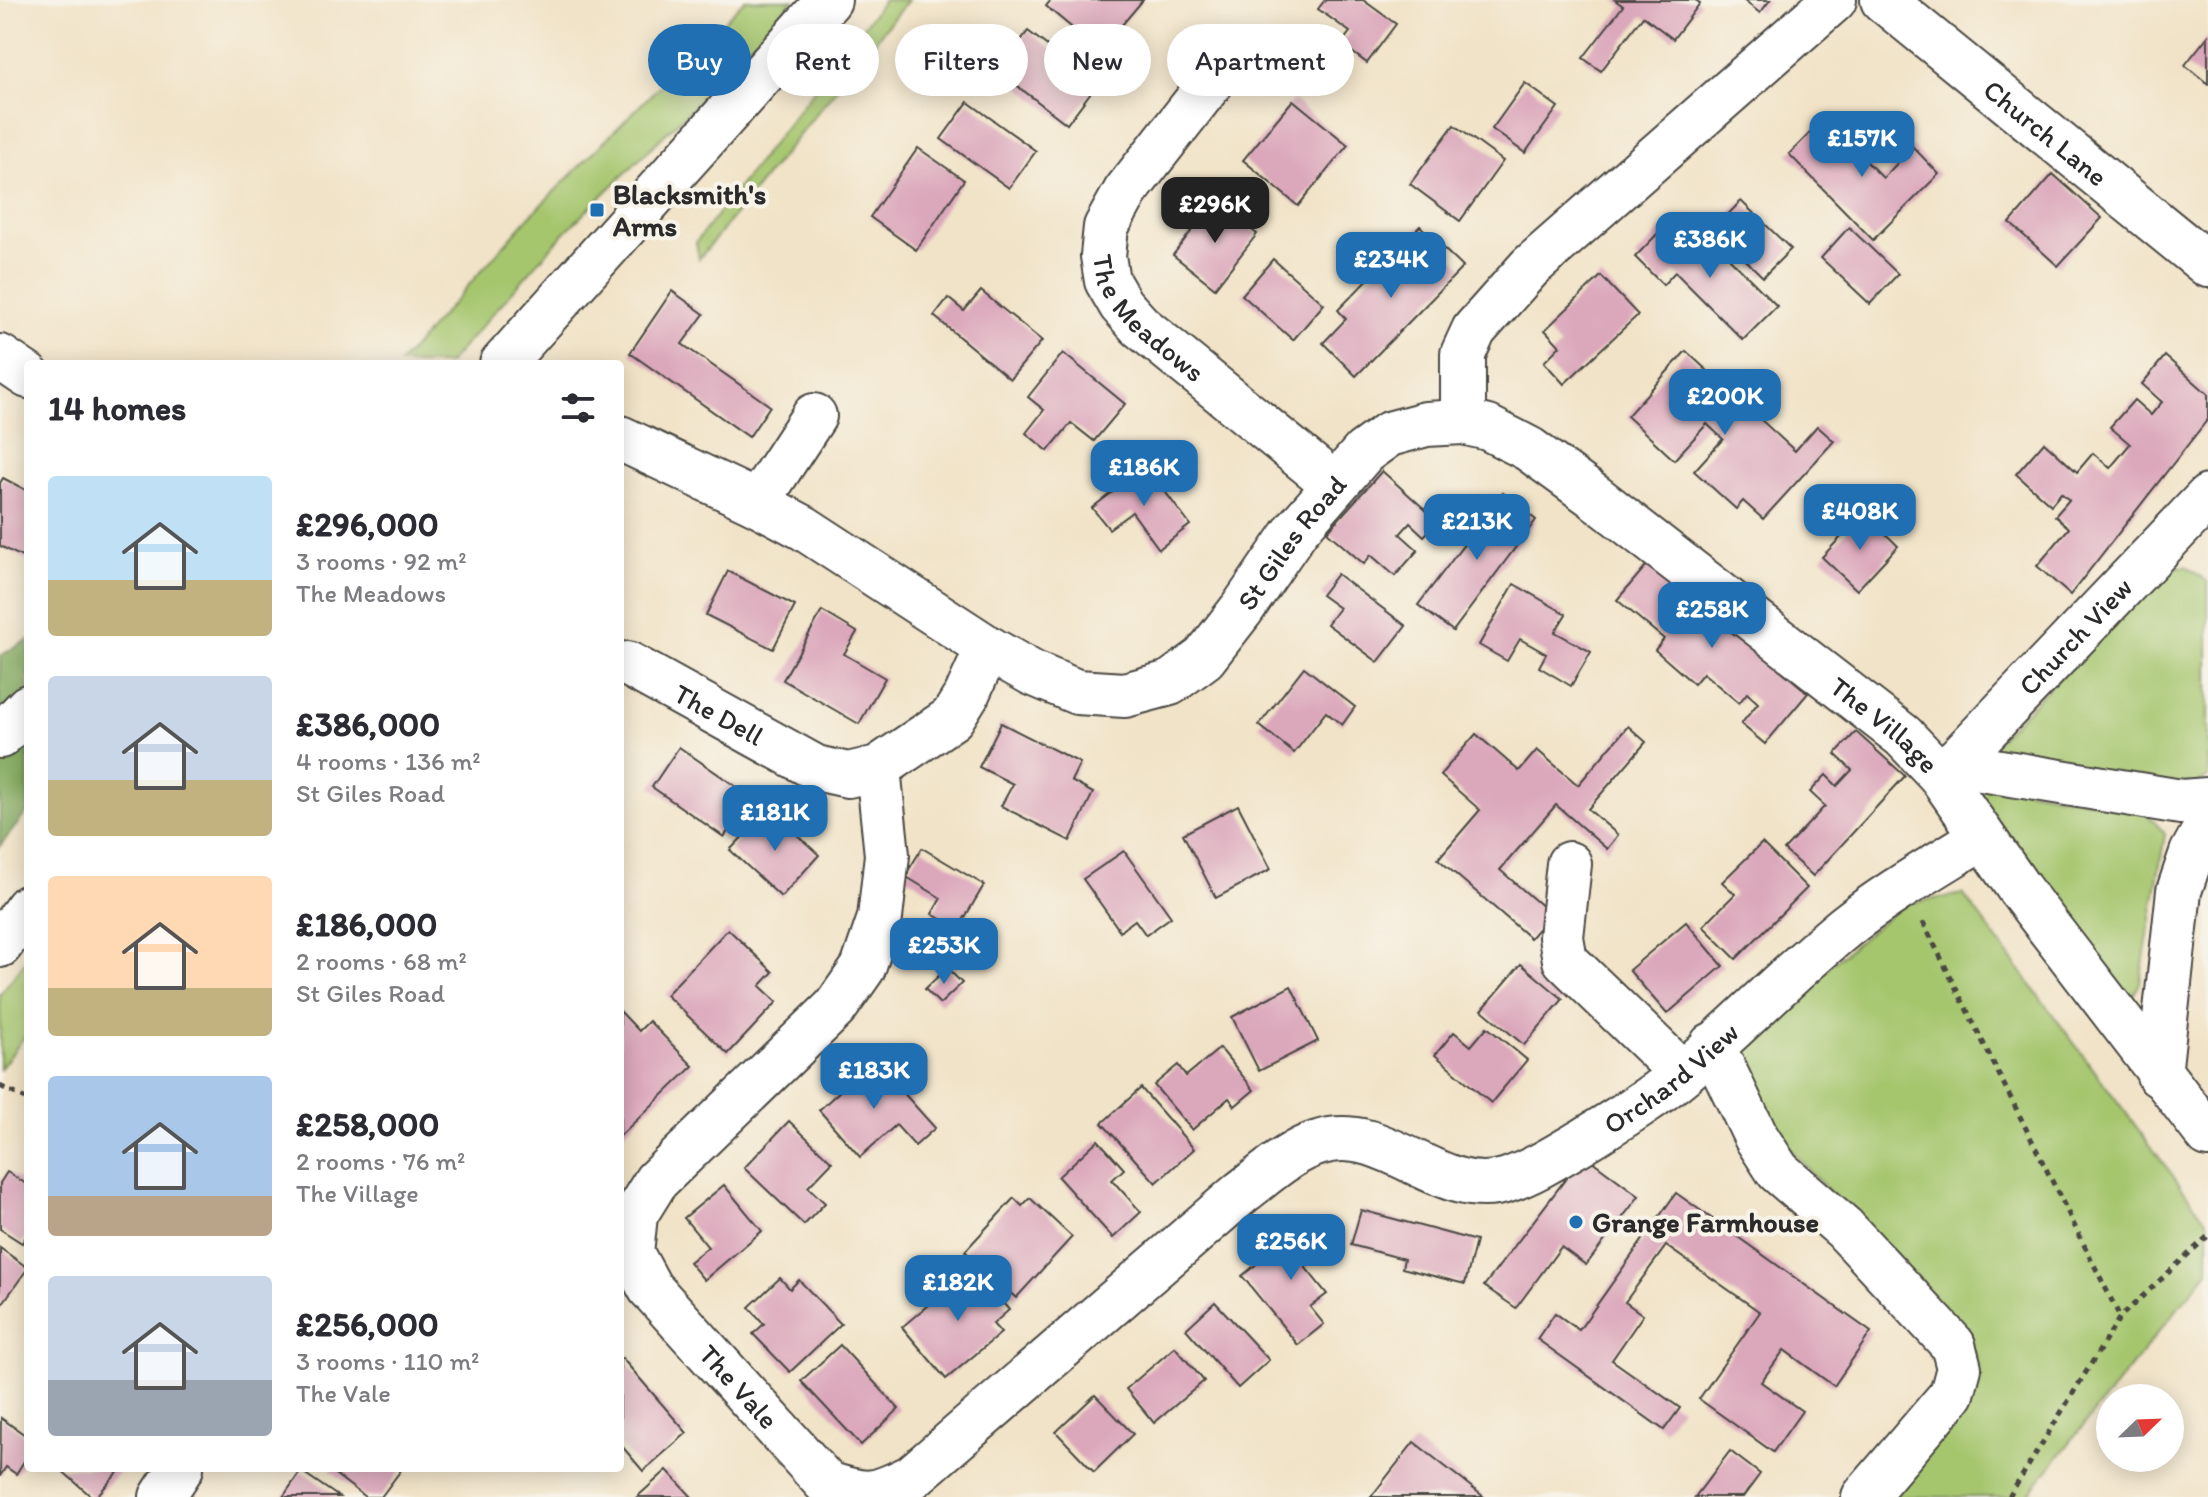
<!DOCTYPE html>
<html lang="en">
<head>
<meta charset="utf-8">
<style>
	:root { --surface:#fff; --page:#f7f7f7; --text:#2b2b33; --muted:#7c7c81; --accent:#1f6fb2 }
	body { margin:0; font-family:Itim,sans-serif; background:var(--page); color:var(--text); height:100vh; display:flex; flex-direction:column; font-size:30px; white-space:nowrap }
	* { box-sizing:border-box; margin:0 }
	p { font-size:26px; color:var(--muted) }
	.icon { flex:none; width:44px; height:44px; fill:none; stroke:currentColor; stroke-width:2; stroke-linecap:round; stroke-linejoin:round }
	.map { position:relative; flex:1; overflow:hidden }
	.panel { position:absolute; left:24px; top:360px; width:600px; height:1112px; display:flex; flex-direction:column; background:var(--surface); border-radius:8px; box-shadow:0 4px 20px #0003 }
	.panel>* { flex:none }
	.guide { position:absolute; left:648px; top:24px; width:760px; height:72px; display:flex; gap:16px }
	.needle { width:52px; rotate:67deg }
	.controls { position:absolute; left:2096px; top:1384px; display:grid; gap:16px }
	.controls a { display:grid; place-items:center; width:88px; height:88px; border-radius:50%; background:var(--surface); box-shadow:0 4px 20px #0003; font-size:40px }
	.price { position:absolute; translate:-50% -68px; padding:0 18px; border-radius:16px; background:var(--accent); color:#fff; font-size:26px; line-height:52px; filter:drop-shadow(0 2px 4px #0008) }
	.price::after { content:''; position:absolute; left:50%; top:48px; width:24px; height:18px; margin-left:-12px; background:inherit; clip-path:polygon(0 0,100% 0,50% 100%) }
	.price.selected { background:#222; color:#fff }
	ul { padding:0; list-style:none }
	li { display:flex; align-items:center; gap:24px; height:200px; padding:0 24px }
	li span { display:grid; place-items:center; flex:none; width:224px; height:160px; border-radius:8px; color:#555 }
	li>.icon { margin-inline-start:auto }
	span .icon { width:96px; height:96px; fill:#fffc; stroke-width:1 }
	li b { font-size:34px }
	h2 { display:flex; justify-content:space-between; align-items:center; height:96px; padding:0 24px; font-size:34px }
	.chip { padding:0 28px; border-radius:36px; background:var(--surface); box-shadow:0 4px 20px #0003; font-size:28px; line-height:72px }
	.chip.selected { background:var(--accent); color:#fff }
	.map>svg:first-child { display:block }
</style>
</head>
<body>
<div class="map">
<svg width="2208" height="1497" viewBox="0 0 2208 1497">
	<rect width="100%" height="100%" fill="#f7f3e8"/>
	<filter id="ink" filterUnits="userSpaceOnUse"><feTurbulence type="fractalNoise" baseFrequency=".0125" numOctaves="2"/><feDisplacementMap in="SourceGraphic" scale="16" xChannelSelector="R" yChannelSelector="G"/><feConvolveMatrix kernelMatrix="1 2 1 2 8 2 1 2 1" color-interpolation-filters="sRGB"/></filter>
	<filter id="wash" filterUnits="userSpaceOnUse"><feTurbulence type="fractalNoise" baseFrequency=".006" numOctaves="4" result="noise"/><feDisplacementMap in="SourceGraphic" scale="32" xChannelSelector="R" yChannelSelector="G"/><feGaussianBlur stdDeviation="1.8" result="paint"/><feColorMatrix in="noise" values="0 0 0 0 0 0 0 0 0 0 0 0 0 0 0 0 0 1.4 0 .05"/><feComposite in="paint" operator="in"/></filter>
	<g filter="url(#wash)">
		<rect width="100%" height="100%" fill="#f1e3c7"/>
		<g fill="#a6c66e" stroke="#68784c" stroke-width="2">
			<polygon points="745,0 793,0 701,99 566,231 448,364 399,364 529,217"/>
			<polygon points="884,0 908,0 699,259 696,242"/>
			<polygon points="2186,566 2208,582 2208,777 2182,793 1978,759 2168,568"/>
			<polygon points="1964,778 2145,811 2165,834 2140,983 2126,1009"/>
			<polygon points="1963,894 2208,1223 2208,1271 2026,1497 1888,1497 1976,1354 1764,1120 1737,1042 1904,904"/>
			<polygon points="28,958 28,1032 0,1069 0,994"/>
		</g>
		<polygon fill="#84ab61" stroke="#586b46" stroke-width="2" points="28,640 28,811 0,846 0,656"/>
		<g id="blocks">
			<g fill="#dba7bb">
				<polygon points="1051,0 1143,0 1100,51 1046,6"/>
				<polygon points="1325,0 1363,0 1396,24 1367,63 1341,44 1350,32 1318,9"/>
				<polygon points="1615,0 1695,0 1700,3 1673,39 1643,16 1601,71 1583,58 1623,6"/>
				<polygon points="1743,0 1770,0 1760,13"/>
				<polygon points="1028,31 1097,84 1067,124 998,71"/>
				<polygon points="2208,36 2208,84 2185,65"/>
				<polygon points="1525,83 1558,107 1525,153 1492,129"/>
				<polygon points="1293,100 1348,145 1298,206 1243,160"/>
				<polygon points="968,102 1036,151 1009,188 941,139"/>
				<polygon points="1824,119 1883,178 1913,147 1939,174 1873,240 1789,154"/>
				<polygon points="1454,125 1503,161 1460,221 1410,184"/>
				<polygon points="918,148 964,180 916,250 870,217"/>
				<polygon points="2053,174 2102,218 2058,266 2010,223"/>
				<polygon points="1741,201 1791,249 1763,277 1714,229"/>
				<polygon points="1214,202 1257,234 1215,288 1173,255"/>
				<polygon points="1420,226 1463,267 1356,376 1323,343 1346,319 1338,310"/>
				<polygon points="1849,227 1898,274 1870,304 1821,258"/>
				<polygon points="1662,229 1687,254 1706,235 1777,306 1743,340 1675,272 1663,285 1635,257"/>
				<polygon points="1273,259 1324,304 1293,340 1242,295"/>
				<polygon points="1601,276 1638,315 1564,384 1544,362 1560,346 1545,330"/>
				<polygon points="672,291 704,314 682,344 770,406 749,437 630,353"/>
				<polygon points="981,291 1042,341 1010,379 934,316 948,298 964,311"/>
				<polygon points="1686,351 1795,451 1817,426 1834,441 1763,519 1743,501 1736,509 1694,471 1723,439 1707,424 1674,460 1627,416"/>
				<polygon points="1063,353 1125,404 1094,441 1071,423 1048,451 1026,433 1044,410 1028,397"/>
				<polygon points="2165,356 2208,394 2208,419 2070,595 2037,566 2069,528 2055,516 2069,500 2061,493 2051,505 2016,474 2044,442 2077,472 2093,453 2110,468 2130,444 2110,427 2134,400 2151,415 2162,402 2142,384"/>
				<polygon points="1146,466 1190,525 1159,549 1132,512 1109,529 1092,508"/>
				<polygon points="1382,471 1438,521 1424,536 1410,523 1400,534 1418,550 1395,576 1371,555 1364,564 1327,532"/>
				<polygon points="3,478 28,491 28,560 0,546 0,483"/>
				<polygon points="1503,493 1536,520 1453,631 1418,605"/>
				<polygon points="1864,513 1898,546 1857,590 1822,557"/>
				<polygon points="1651,560 1808,693 1765,744 1741,724 1758,703 1747,693 1739,703 1703,673 1694,684 1655,650 1664,639 1617,600"/>
				<polygon points="728,571 795,606 773,649 706,615"/>
				<polygon points="1337,574 1406,626 1378,662 1327,624 1339,608 1321,595"/>
				<polygon points="1514,584 1566,614 1555,632 1591,652 1571,686 1539,667 1546,654 1520,639 1507,661 1479,645"/>
				<polygon points="822,611 857,632 844,654 885,678 859,724 783,680"/>
				<polygon points="1304,667 1355,707 1342,725 1326,712 1294,753 1259,725"/>
				<polygon points="1001,723 1080,763 1071,781 1093,793 1070,841 1001,806 1013,784 979,767"/>
				<polygon points="1628,726 1646,742 1588,809 1618,835 1607,849 1556,805 1500,870 1551,914 1530,938 1438,859 1480,810 1440,775 1476,734 1519,771 1537,750 1578,785"/>
				<polygon points="1856,732 1905,776 1813,876 1784,850 1825,806 1810,792 1826,775 1837,786 1852,770 1835,754"/>
				<polygon points="679,747 751,797 724,837 652,787"/>
				<polygon points="1238,805 1271,869 1216,898 1183,834"/>
				<polygon points="769,809 819,855 781,897 730,850"/>
				<polygon points="1762,843 1807,888 1736,959 1703,926 1735,894 1722,882"/>
				<polygon points="922,848 984,885 958,929 932,914 941,898 905,876"/>
				<polygon points="1124,851 1171,917 1146,935 1135,920 1120,931 1083,879"/>
				<polygon points="1686,922 1723,966 1667,1014 1629,970"/>
				<polygon points="728,929 773,972 760,986 777,1002 728,1054 666,995"/>
				<polygon points="1521,964 1563,999 1524,1045 1482,1010"/>
				<polygon points="947,968 962,983 940,1004 925,989"/>
				<polygon points="1291,986 1318,1041 1259,1071 1232,1017"/>
				<polygon points="620,1011 639,1031 649,1021 693,1066 620,1136"/>
				<polygon points="1487,1027 1527,1060 1491,1103 1435,1055 1454,1032 1471,1046"/>
				<polygon points="1220,1048 1254,1090 1235,1106 1229,1098 1192,1130 1154,1085 1178,1065 1186,1076"/>
				<polygon points="874,1060 935,1128 915,1146 896,1125 860,1157 819,1110"/>
				<polygon points="1141,1088 1194,1149 1156,1183 1102,1123"/>
				<polygon points="789,1121 832,1162 808,1187 825,1203 804,1225 744,1168"/>
				<polygon points="1098,1140 1124,1169 1112,1180 1141,1212 1113,1238 1058,1177"/>
				<polygon points="1584,1155 1639,1196 1586,1265 1561,1247 1516,1308 1484,1286"/>
				<polygon points="7,1172 28,1185 28,1233 22,1243 0,1229 0,1183"/>
				<polygon points="724,1185 762,1231 704,1280 689,1262 708,1247 684,1218"/>
				<polygon points="1676,1193 1871,1332 1834,1386 1784,1350 1761,1382 1802,1411 1773,1452 1699,1399 1760,1312 1666,1246 1625,1302 1643,1315 1612,1360 1680,1408 1664,1430 1537,1339 1555,1313 1579,1330"/>
				<polygon points="1014,1198 1022,1206 1030,1198 1072,1237 1016,1298 965,1251"/>
				<polygon points="1361,1210 1476,1241 1465,1284 1402,1268 1404,1259 1351,1245"/>
				<polygon points="1309,1221 1330,1247 1305,1267 1327,1294 1310,1307 1324,1324 1298,1345 1242,1276"/>
				<polygon points="0,1248 28,1268 0,1307"/>
				<polygon points="973,1267 1009,1310 993,1324 1001,1333 946,1379 902,1327"/>
				<polygon points="780,1278 790,1289 799,1280 841,1324 790,1372 753,1334 764,1324 749,1307"/>
				<polygon points="1215,1302 1269,1360 1238,1388 1186,1329"/>
				<polygon points="840,1345 899,1409 861,1445 801,1381"/>
				<polygon points="1175,1347 1204,1381 1154,1423 1126,1389"/>
				<polygon points="622,1358 687,1433 643,1471 620,1444 620,1360"/>
				<polygon points="1095,1395 1133,1434 1094,1472 1056,1432"/>
				<polygon points="1,1418 28,1437 28,1455 16,1474 6,1467 0,1476"/>
				<polygon points="1414,1442 1484,1497 1371,1497"/>
				<polygon points="1730,1451 1760,1474 1743,1497 1695,1497"/>
				<polygon points="59,1468 122,1468 96,1497 92,1497"/>
				<polygon points="333,1468 399,1468 401,1470 381,1497 365,1497 331,1471"/>
				<polygon points="667,1470 692,1497 637,1497"/>
				<polygon points="301,1471 339,1497 283,1497"/>
			</g>
		</g>
	</g>
	<g filter="url(#ink)">
		<use href="#blocks" fill-opacity="0" stroke="#494742" stroke-width="2"/>
		<g fill="none" stroke-linecap="round" stroke-linejoin="round">
			<defs>
				<g id="minor">
					<path id="s1" d="M1883,0L2208,265"/>
					<path id="s2" d="M1220,71L1126,191L1106,227L1103,256L1107,281L1121,305L1140,326L1334,484"/>
					<polyline points="0,357 28,376"/>
					<polyline points="1463,422 1463,354 1474,330 1530,267 1834,0"/>
					<path id="s3" d="M620,438L757,503L804,528L988,648L1032,673L1077,692L1125,695L1170,683L1204,658L1242,609L1297,529L1364,452L1389,434L1426,424L1463,422L1488,428L1529,449L1595,497L1903,736L1940,775L2020,890L2208,1135"/>
					<polyline points="757,503 814,416"/>
					<path id="s4" d="M628,664L816,768L848,775L878,768L952,718L967,694L988,648"/>
					<polyline points="0,736 28,707"/>
					<polyline points="1952,764 2181,802 2208,800"/>
					<path id="s5" d="M878,768L887,855L880,918L863,968L835,1008L656,1181L635,1215L631,1253L650,1288L827,1484C868,1497 874,1496 912,1477L1242,1192C1266,1174 1289,1152 1318,1143C1386,1120 1441,1203 1508,1180C1534,1171 1559,1155 1583,1141C1617,1120 1653,1098 1683,1073C1738,1026 1789,973 1845,927C1888,893 1936,866 1982,837"/>
					<path id="s6" d="M1940,775L1959,758L2208,497"/>
					<polyline points="1569,864 1561,937 1565,960 1682,1073"/>
					<polyline points="1712,1045 1756,1137 1778,1171 1844,1228 1953,1345 1959,1368 1952,1394 1864,1497"/>
					<polyline points="2159,1075 2179,891 2192,853 2208,824"/>
					<polyline points="162,1497 181,1468"/>
				</g>
				<g id="highway">
					<polyline points="502,364 829,0"/>
					<polyline points="0,945 28,907"/>
				</g>
			</defs>
			<use href="#minor" stroke="#494742" stroke-width="48"/>
			<use href="#highway" stroke="#494742" stroke-width="48"/>
			<g stroke="#494742" stroke-width="5" stroke-dasharray="6 6" stroke-linecap="butt">
				<polyline points="1923,922 2120,1317"/>
				<polyline points="0,1086 28,1100"/>
				<polyline points="2009,1497 2120,1317 2208,1236"/>
			</g>
			<use href="#minor" stroke="#fff" stroke-width="44"/>
			<use href="#highway" stroke="#fff" stroke-width="44"/>
		</g>
	</g>
	<g fill="#1f6fb2" stroke="#f7f3e8" stroke-width="3">
		<rect x="589" y="202" width="16" height="16" rx="4"/>
		<circle cx="1576" cy="1222" r="8"/>
	</g>
	<g text-anchor="middle" stroke-width="8" stroke-linejoin="round" paint-order="stroke">
		<g font-size="28" fill="#2b2b2b" stroke="#f7f3e8">
			<text dy="10" stroke="none"><textPath href="#s1" startOffset="210">Church Lane</textPath></text>
			<text dy="10" stroke="none"><textPath href="#s2" startOffset="302">The Meadows</textPath></text>
			<text dy="10" stroke="none"><textPath href="#s3" startOffset="806">St Giles Road</textPath></text>
			<text dy="10" stroke="none"><textPath href="#s6" startOffset="194">Church View</textPath></text>
			<text dy="10" stroke="none"><textPath href="#s4" startOffset="104">The Dell</textPath></text>
			<text dy="10" stroke="none"><textPath href="#s3" startOffset="1550">The Village</textPath></text>
			<text dy="10" stroke="none"><textPath href="#s5" startOffset="1892">Orchard View</textPath></text>
			<text dy="10" stroke="none"><textPath href="#s5" startOffset="752">The Vale</textPath></text>
		</g>
		<g font-size="28" font-weight="bold" fill="#2b2b2b" stroke="#f7f3e8" text-anchor="start">
			<text x="613" y="204">Blacksmith's<tspan x="613" dy="32">Arms</tspan></text>
			<text x="1592" y="1232">Grange Farmhouse</text>
		</g>
	</g>
</svg>
<div class="controls">
<a><svg class="needle" viewBox="-14 -14 28 28"><path d="M0-13l5 13h-10z" fill="#e53935"/><path d="M0 13l5-13h-10z" fill="#7c7c81"/></svg></a>
</div>
<b class="price" style="left:1862px;top:179px">£157K</b>
<b class="price selected" style="left:1215px;top:245px">£296K</b>
<b class="price" style="left:1710px;top:280px">£386K</b>
<b class="price" style="left:1391px;top:300px">£234K</b>
<b class="price" style="left:1725px;top:437px">£200K</b>
<b class="price" style="left:1144px;top:508px">£186K</b>
<b class="price" style="left:1860px;top:552px">£408K</b>
<b class="price" style="left:1477px;top:562px">£213K</b>
<b class="price" style="left:1712px;top:650px">£258K</b>
<b class="price" style="left:775px;top:853px">£181K</b>
<b class="price" style="left:944px;top:986px">£253K</b>
<b class="price" style="left:874px;top:1111px">£183K</b>
<b class="price" style="left:1291px;top:1282px">£256K</b>
<b class="price" style="left:958px;top:1323px">£182K</b>
<div class="guide">
<a class="chip selected">Buy</a>
<a class="chip">Rent</a>
<a class="chip">Filters</a>
<a class="chip">New</a>
<a class="chip">Apartment</a>
</div>
<section class="panel">
<h2>14 homes<svg class="icon" aria-label="filters" viewBox="0 0 24 24"><path d="M4 7h16M4 17h16"/><circle cx="9" cy="7" r="2"/><circle cx="15" cy="17" r="2"/></svg></h2>
<ul>
<li><span style="background:linear-gradient(#bfe0f5 65%,#c2b280 0)"><svg class="icon" aria-label="home" viewBox="0 0 24 24"><path d="M3 11l9-7 9 7M6 9v11h12V9"/></svg></span><div><b>£296,000</b><p>3 rooms · 92 m²</p><p>The Meadows</p></div></li>
<li><span style="background:linear-gradient(#c9d6e8 65%,#c2b280 0)"><svg class="icon" aria-label="home" viewBox="0 0 24 24"><path d="M3 11l9-7 9 7M6 9v11h12V9"/></svg></span><div><b>£386,000</b><p>4 rooms · 136 m²</p><p>St Giles Road</p></div></li>
<li><span style="background:linear-gradient(#ffd9b3 70%,#c2b280 0)"><svg class="icon" aria-label="home" viewBox="0 0 24 24"><path d="M3 11l9-7 9 7M6 9v11h12V9"/></svg></span><div><b>£186,000</b><p>2 rooms · 68 m²</p><p>St Giles Road</p></div></li>
<li><span style="background:linear-gradient(#a9c7e8 75%,#b9a48a 0)"><svg class="icon" aria-label="home" viewBox="0 0 24 24"><path d="M3 11l9-7 9 7M6 9v11h12V9"/></svg></span><div><b>£258,000</b><p>2 rooms · 76 m²</p><p>The Village</p></div></li>
<li><span style="background:linear-gradient(#c9d6e8 65%,#9aa5b1 0)"><svg class="icon" aria-label="home" viewBox="0 0 24 24"><path d="M3 11l9-7 9 7M6 9v11h12V9"/></svg></span><div><b>£256,000</b><p>3 rooms · 110 m²</p><p>The Vale</p></div></li>
</ul>
</section>
</div>
</body>
</html>
